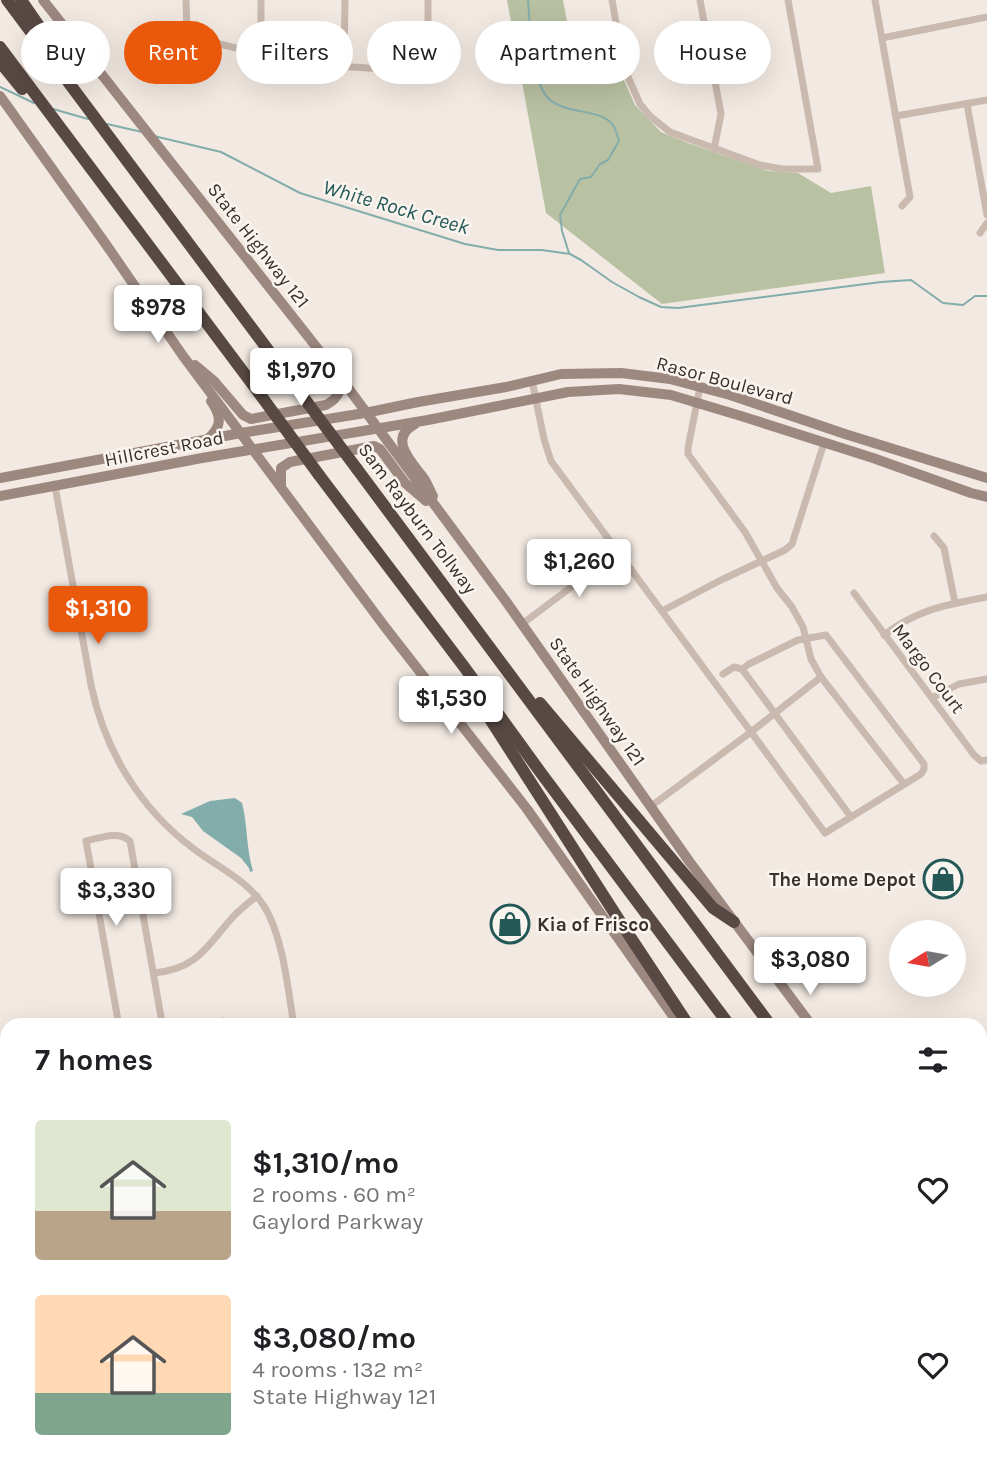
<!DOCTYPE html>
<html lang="en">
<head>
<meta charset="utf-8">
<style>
	:root { --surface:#fff; --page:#f2f2f2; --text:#202124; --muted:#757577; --accent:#ea580c }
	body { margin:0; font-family:Karla,sans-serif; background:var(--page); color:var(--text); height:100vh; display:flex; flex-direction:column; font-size:26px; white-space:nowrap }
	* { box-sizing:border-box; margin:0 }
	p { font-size:23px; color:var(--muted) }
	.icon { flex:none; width:38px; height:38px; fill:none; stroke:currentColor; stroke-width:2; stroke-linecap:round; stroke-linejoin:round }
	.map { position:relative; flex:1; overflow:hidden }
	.drawer { position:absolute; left:0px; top:1018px; width:987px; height:450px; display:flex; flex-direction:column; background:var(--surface); border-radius:21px 21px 0 0; box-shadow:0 7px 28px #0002 }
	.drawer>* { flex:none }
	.guide { position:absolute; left:21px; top:21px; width:945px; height:63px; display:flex; gap:14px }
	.needle { width:46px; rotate:259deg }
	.buttons { position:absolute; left:889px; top:920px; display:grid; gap:14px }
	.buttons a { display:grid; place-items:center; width:77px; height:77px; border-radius:50%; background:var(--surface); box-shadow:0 7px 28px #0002; font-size:35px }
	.price { position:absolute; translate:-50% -60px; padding:0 16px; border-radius:7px; background:#fff; color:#222; font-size:23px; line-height:46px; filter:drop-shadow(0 2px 4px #0008) }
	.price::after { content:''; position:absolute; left:50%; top:42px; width:21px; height:16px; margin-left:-10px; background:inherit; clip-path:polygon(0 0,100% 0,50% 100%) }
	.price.current { background:var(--accent); color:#fff }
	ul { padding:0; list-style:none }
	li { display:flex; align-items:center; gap:21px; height:175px; padding:0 35px }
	li span { display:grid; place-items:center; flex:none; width:196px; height:140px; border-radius:7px; color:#555 }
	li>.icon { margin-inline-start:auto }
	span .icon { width:84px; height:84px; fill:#fffc; stroke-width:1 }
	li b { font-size:30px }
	h2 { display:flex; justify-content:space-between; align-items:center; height:84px; padding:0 35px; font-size:30px }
	.tag { padding:0 24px; border-radius:32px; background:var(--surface); box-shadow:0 7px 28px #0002; font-size:24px; line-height:63px }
	.tag.current { background:var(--accent); color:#fff }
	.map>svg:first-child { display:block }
</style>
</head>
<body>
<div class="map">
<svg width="987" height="1467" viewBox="0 0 987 1467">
	<rect width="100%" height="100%" fill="#f2e9e2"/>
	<polygon fill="#b9c1a3" points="507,0 563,0 577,76 580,80 621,73 635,105 661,132 688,143 768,171 798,173 831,193 871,186 885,273 662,304 546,213"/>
	<path fill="#83adab" d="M235,798L242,803C248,827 246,848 253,871L250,872L249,868L241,858L203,831L192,817L181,814L210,801Z"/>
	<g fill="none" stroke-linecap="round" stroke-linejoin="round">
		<g stroke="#83adab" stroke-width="2">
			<path d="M528,0C530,24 531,82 549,99C567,115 600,108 613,125C616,129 617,136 619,141L608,160L600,164L591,177L580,179L560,215L562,231L569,253"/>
			<polyline points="0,87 34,103"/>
			<polyline points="53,109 88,119"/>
			<polyline points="107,124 142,132"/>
			<polyline points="154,136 221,152 300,193 465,244 498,250 542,250 570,254 581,260 612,282 639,297 661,307 678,308 881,282 911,280 943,303 963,305 975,296 987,296"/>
		</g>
		<g stroke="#cab9ae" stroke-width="7">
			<polyline points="186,0 187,33 195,38 261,54 335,66 416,71 423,69 428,60 428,0"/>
			<polyline points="612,0 624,68 640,104 650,116 670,132 760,165 782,169 818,169 788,0"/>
			<polyline points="700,0 721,114 714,149"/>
			<polyline points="875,0 910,197 902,206"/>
			<polyline points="882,38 987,17"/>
			<polyline points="261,54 261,0"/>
			<polyline points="344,66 345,0"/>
			<polyline points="967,104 987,215"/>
			<polyline points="896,116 987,100"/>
			<polyline points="980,233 987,223"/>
			<polyline points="532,381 544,439 551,461 751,732 650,807"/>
			<polyline points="700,387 688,448 688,454 745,532 777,588 792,607 803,627 811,659 821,677"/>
			<path d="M55,486L91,685C105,751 140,809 194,849C219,868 247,880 264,906C283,936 288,990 294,1026"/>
			<polyline points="934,536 944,548 955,603"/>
			<polyline points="854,593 974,755 981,761 987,760"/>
			<polyline points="662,611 721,580 785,550 792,544 824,443"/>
			<polyline points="522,624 618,552"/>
			<path d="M884,635C918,609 946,605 987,597"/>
			<polyline points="742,669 851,817"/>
			<polyline points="723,674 734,667 742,669 749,664 798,640 826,635 924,764 924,769 921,774 825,833 751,732 821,677 904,784"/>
			<polyline points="932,698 959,684 987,679"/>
			<path d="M154,973C197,969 206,947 232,918C239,910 248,903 257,896"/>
			<polyline points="223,1021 231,1026"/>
			<path d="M119,1026L86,841C100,838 118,830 130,841L161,1017L160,1021L156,1026"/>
			<polyline points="0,1057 7,1056"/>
			<polyline points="0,1263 7,1301"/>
			<polyline points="0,1372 7,1372"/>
			<polyline points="0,1423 7,1422"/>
			<polyline points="37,1461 38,1467"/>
			<polyline points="148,1461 149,1467"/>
			<polyline points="379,1461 380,1467"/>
			<polyline points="80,1467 111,1461"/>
		</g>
		<g stroke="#9d8880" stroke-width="10">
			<polyline points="43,0 340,377 505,600 689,861 812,1026"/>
			<polyline points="0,96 105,243 183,356 385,627 527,809 680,1026"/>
			<path d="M195,365L214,381L243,415L251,419L326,405C340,397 340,392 340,377"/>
			<path d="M415,424C386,439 414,464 425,480C428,485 430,491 433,496"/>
			<path d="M208,439C222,426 222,417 211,401"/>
			<polyline points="0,478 241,433 365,413 418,402 506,387 561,374 621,373 670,379 730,395 845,434 987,478"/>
			<polyline points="281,486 281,468 290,462 374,446 380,449 405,483 426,501"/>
			<polyline points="0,496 202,458 428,420 568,392 619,389 671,395 741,416 873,458 971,493 987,497"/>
			<polyline points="980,1096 987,1092"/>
			<polyline points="980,1118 987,1114"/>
			<polyline points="980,1176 987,1175"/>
			<polyline points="980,1238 987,1248"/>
			<polyline points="980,1251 987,1260"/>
			<polyline points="980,1431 987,1441"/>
			<polyline points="827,1461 835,1467"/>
			<polyline points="487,1467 494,1461"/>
			<polyline points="519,1467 526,1461"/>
		</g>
		<g stroke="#594944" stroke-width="12">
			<polyline points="7,0 295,386"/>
			<polyline points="21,0 66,65"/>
			<polyline points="0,47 259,393"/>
			<polyline points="0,62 22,89"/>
			<polyline points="357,469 771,1026"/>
			<polyline points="319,475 465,668 541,773 730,1026"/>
			<polyline points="470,682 474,694 621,923 689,1026"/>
			<polyline points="540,703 713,908 734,922"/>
			<polyline points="980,1262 987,1272"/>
			<polyline points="980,1306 987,1315"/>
			<polyline points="980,1358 987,1368"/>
			<polyline points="980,1409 987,1416"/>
		</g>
		<g stroke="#594944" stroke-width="12">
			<polyline points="295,386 357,469"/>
			<polyline points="259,393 319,475"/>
		</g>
	</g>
	<defs>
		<symbol id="shop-ring" viewBox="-11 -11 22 22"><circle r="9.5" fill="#faf4ef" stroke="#245857" stroke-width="1.5"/><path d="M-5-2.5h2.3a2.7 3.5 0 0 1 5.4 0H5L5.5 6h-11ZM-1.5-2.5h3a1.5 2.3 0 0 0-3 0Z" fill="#245857"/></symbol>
	</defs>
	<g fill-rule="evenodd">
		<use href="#shop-ring" x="921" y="857" width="44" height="44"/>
		<use href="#shop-ring" x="488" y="902" width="44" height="44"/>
	</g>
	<g text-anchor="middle" stroke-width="5" stroke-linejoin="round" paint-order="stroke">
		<g font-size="19" fill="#392f2c" stroke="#faf4ef">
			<text transform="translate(259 245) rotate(52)" y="7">State Highway 121</text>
			<text transform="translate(725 380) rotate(15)" y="7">Rasor Boulevard</text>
			<text transform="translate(164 448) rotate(-11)" y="7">Hillcrest Road</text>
			<text transform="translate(418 518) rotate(53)" y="7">Sam Rayburn Tollway</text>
			<text transform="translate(929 668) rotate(53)" y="7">Margo Court</text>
			<text transform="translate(598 701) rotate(55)" y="7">State Highway 121</text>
		</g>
		<g font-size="19" font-weight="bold" fill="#392f2c" stroke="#faf4ef" text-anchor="end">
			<text x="916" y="886">The Home Depot</text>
			<text x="537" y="931" text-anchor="start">Kia of Frisco</text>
		</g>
		<g font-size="21" font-style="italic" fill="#245857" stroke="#faf4ef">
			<text transform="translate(396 207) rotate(16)" y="7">White Rock Creek</text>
		</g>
	</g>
</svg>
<div class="buttons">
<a><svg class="needle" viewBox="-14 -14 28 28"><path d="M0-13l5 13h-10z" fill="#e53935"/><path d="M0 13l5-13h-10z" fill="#757577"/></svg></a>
</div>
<b class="price" style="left:158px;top:345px">$978</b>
<b class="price" style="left:301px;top:408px">$1,970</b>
<b class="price" style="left:579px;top:599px">$1,260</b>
<b class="price current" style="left:98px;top:646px">$1,310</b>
<b class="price" style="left:451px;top:736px">$1,530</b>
<b class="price" style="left:116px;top:928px">$3,330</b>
<b class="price" style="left:810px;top:997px">$3,080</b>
<div class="guide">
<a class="tag">Buy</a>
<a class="tag current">Rent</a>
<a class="tag">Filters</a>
<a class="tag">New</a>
<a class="tag">Apartment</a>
<a class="tag">House</a>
</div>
<section class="drawer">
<h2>7 homes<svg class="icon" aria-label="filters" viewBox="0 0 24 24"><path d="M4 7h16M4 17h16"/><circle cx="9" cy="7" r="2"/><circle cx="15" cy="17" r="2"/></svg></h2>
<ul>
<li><span style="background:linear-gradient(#dfe7d0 65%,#b9a48a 0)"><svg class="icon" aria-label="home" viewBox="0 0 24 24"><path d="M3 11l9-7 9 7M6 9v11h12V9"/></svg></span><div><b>$1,310/mo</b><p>2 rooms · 60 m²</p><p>Gaylord Parkway</p></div><svg class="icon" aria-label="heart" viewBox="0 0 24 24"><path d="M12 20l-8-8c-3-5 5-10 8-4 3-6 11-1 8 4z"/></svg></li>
<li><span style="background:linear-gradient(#ffd9b3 70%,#7fa58c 0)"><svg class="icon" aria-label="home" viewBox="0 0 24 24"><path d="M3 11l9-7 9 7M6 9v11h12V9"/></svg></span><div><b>$3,080/mo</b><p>4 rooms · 132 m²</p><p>State Highway 121</p></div><svg class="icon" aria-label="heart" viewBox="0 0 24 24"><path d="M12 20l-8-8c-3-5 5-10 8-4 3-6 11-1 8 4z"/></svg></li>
</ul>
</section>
</div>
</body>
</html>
